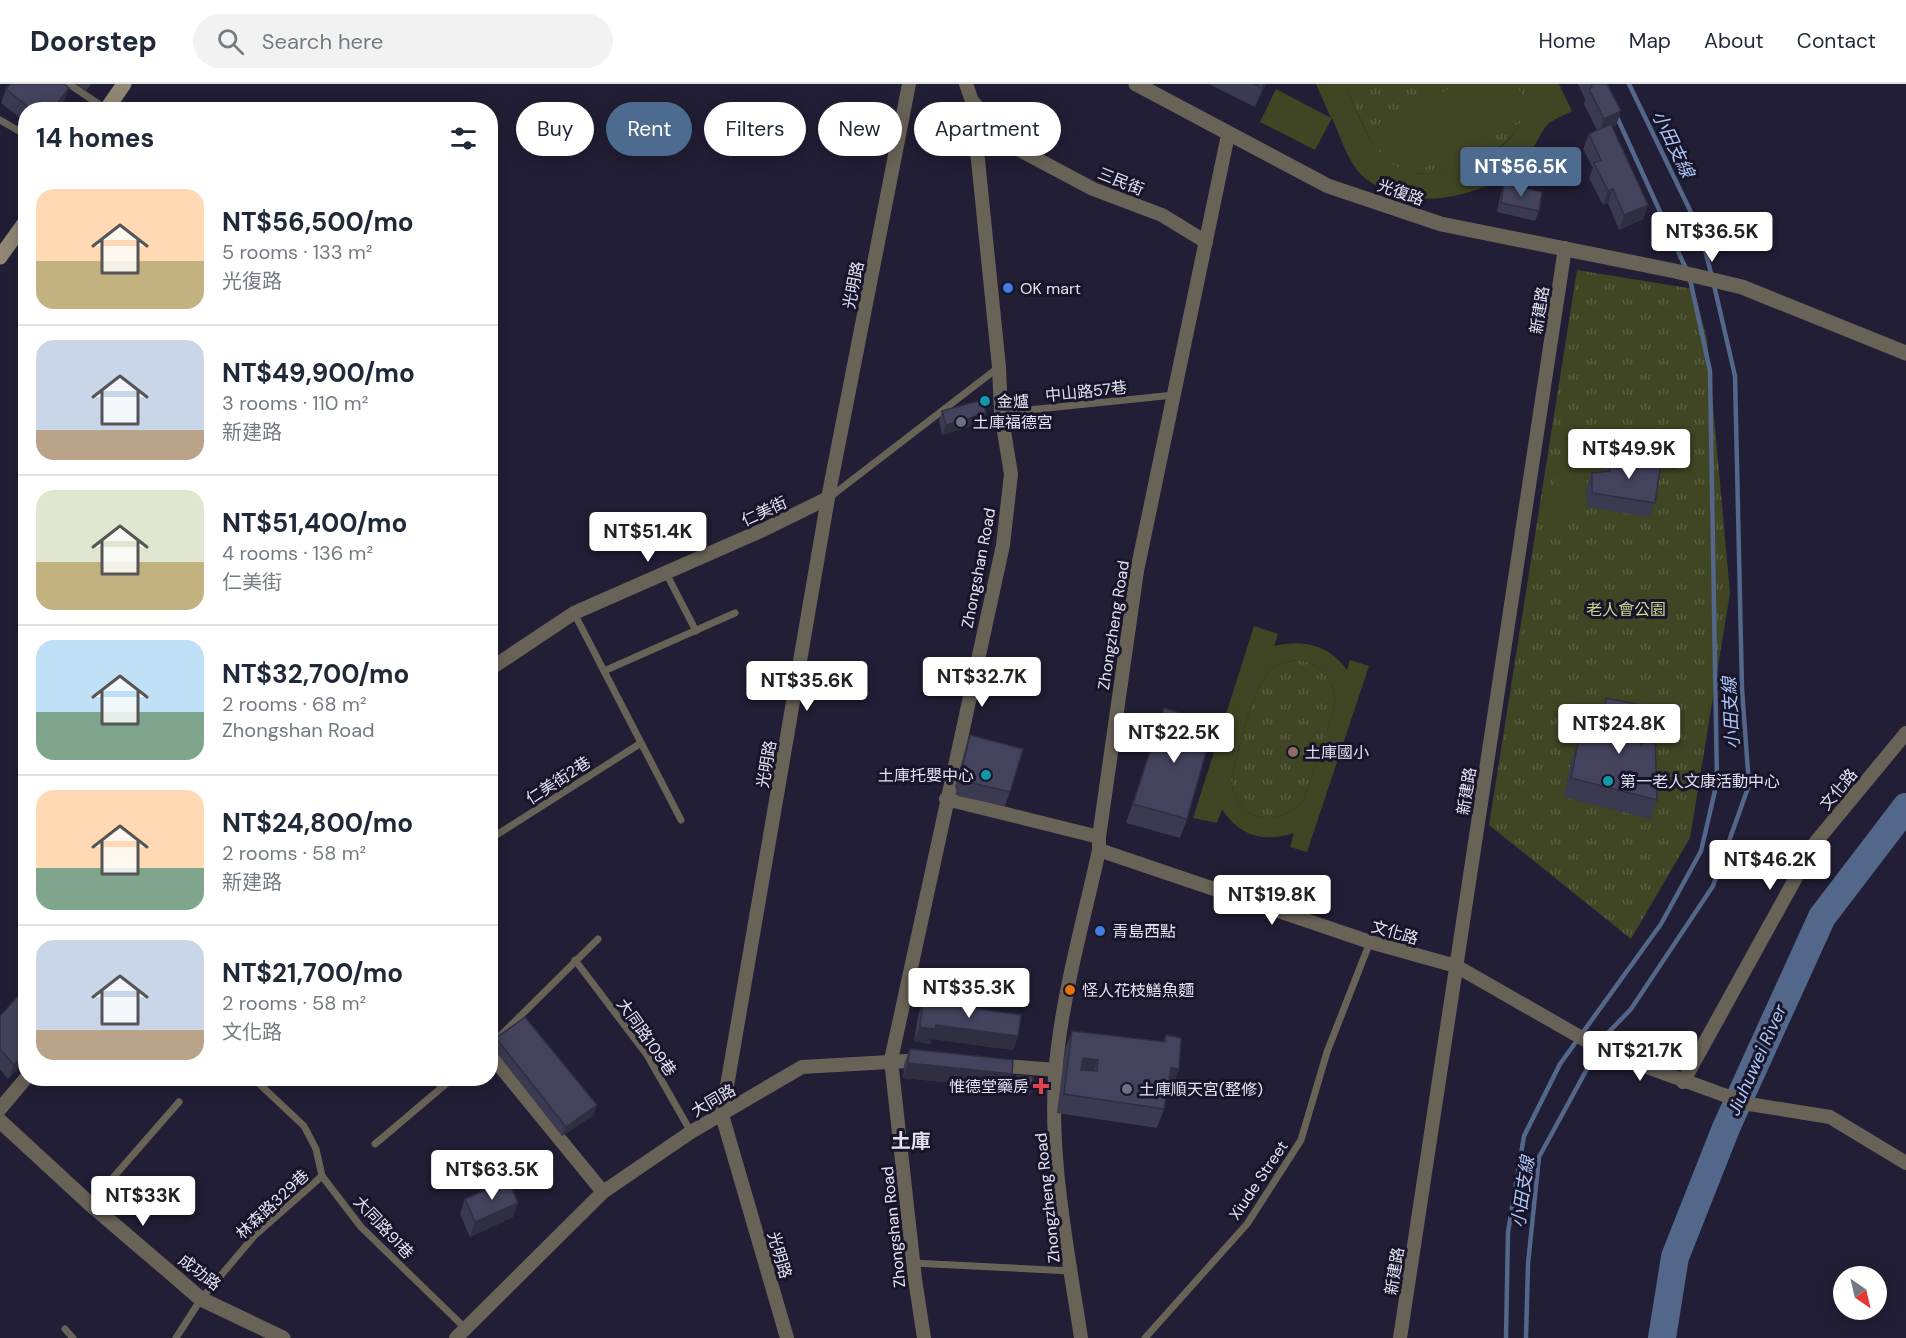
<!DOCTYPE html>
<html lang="en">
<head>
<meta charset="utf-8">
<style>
	:root { --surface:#fff; --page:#f2f2f3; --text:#1f2937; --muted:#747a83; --line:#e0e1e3; --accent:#4d6b8f }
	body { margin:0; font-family:"DM Sans","Noto Sans TC",sans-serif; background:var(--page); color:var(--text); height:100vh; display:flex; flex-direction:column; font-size:22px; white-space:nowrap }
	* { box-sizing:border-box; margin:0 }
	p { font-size:20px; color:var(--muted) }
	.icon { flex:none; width:33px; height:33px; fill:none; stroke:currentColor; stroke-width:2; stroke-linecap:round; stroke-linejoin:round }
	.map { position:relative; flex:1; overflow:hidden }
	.side { position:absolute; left:18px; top:18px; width:480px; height:984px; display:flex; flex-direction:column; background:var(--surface); border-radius:24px; box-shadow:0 3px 15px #0003 }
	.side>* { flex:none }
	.hud { position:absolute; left:516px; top:18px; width:570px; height:54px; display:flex; gap:12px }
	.needle { width:39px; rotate:146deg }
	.tools { position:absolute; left:1833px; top:1182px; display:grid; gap:12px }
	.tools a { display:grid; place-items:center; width:54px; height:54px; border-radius:50%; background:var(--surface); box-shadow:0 3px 15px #0003; font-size:30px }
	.price { position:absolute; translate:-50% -51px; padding:0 14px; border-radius:6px; background:#fff; color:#222; font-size:20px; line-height:39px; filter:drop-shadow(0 2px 3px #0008) }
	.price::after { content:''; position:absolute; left:50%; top:36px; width:18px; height:14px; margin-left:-9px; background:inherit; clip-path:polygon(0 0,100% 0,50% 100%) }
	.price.on { background:var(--accent); color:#fff }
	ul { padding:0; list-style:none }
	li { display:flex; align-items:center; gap:18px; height:150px; padding:0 18px }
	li+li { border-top:2px solid var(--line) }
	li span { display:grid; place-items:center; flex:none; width:168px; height:120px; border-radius:18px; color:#555 }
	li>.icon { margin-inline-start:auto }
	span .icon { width:72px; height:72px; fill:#fffc; stroke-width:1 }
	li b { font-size:26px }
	h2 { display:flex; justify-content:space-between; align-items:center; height:72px; padding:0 18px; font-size:26px }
	.tag { padding:0 21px; border-radius:27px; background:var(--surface); box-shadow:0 3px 15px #0003; font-size:21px; line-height:54px }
	.tag.on { background:var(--accent); color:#fff }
	header { display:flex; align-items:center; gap:36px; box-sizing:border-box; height:84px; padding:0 30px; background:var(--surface); border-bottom:2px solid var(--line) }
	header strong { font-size:28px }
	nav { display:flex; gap:33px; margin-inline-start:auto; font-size:21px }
	.search { width:420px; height:54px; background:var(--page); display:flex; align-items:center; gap:15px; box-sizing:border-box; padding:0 21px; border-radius:33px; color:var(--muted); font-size:22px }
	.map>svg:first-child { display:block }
</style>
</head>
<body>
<header>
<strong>Doorstep</strong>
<div class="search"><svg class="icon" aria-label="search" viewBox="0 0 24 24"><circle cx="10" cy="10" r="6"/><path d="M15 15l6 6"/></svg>Search here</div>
<nav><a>Home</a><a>Map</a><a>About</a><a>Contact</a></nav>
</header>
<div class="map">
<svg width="1906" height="1254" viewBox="0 0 1906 1254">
	<defs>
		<pattern id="grass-tufts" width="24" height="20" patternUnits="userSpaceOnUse" patternTransform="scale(1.5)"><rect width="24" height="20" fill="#404523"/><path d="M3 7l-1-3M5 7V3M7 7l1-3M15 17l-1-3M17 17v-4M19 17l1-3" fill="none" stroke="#5b6043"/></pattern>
	</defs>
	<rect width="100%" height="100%" fill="#211e35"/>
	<g fill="url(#grass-tufts)">
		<path d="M1345,0H1527C1528,9 1528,18 1526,27C1512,74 1432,107 1390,80C1371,67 1355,21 1345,0Z"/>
		<polygon points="1577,186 1694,205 1707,255 1730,509 1690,754 1631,855 1489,741"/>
		<path d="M1300,576C1320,581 1332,592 1335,614C1337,625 1308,701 1303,718C1273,746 1236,737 1231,695C1240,665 1250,604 1273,584C1281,578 1290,577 1300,576Z"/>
	</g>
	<g fill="#404523" fill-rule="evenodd">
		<path d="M1316,0H1345C1358,27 1370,72 1400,84L1379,39L1459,0H1516L1527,19V0H1559L1572,27C1565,31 1554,35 1548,40C1537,52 1533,71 1520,82C1480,114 1409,130 1365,94C1348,80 1341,53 1332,34L1315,66L1260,38L1276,5L1331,34ZM1521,36C1509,72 1449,94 1414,89Z"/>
		<polygon points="1558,377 1590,382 1578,411 1578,428 1550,432"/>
		<path d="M1254,542L1278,550L1274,562C1303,555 1329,561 1347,586L1350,576L1369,582L1307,768L1290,763L1294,749C1264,759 1239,752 1222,725L1217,739L1193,734ZM1300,576C1320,581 1332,592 1335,614C1337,625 1308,701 1303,718C1273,746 1236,737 1231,695C1240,665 1250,604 1273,584C1281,578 1290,577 1300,576Z"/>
	</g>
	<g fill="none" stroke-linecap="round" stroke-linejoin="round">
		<g stroke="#526789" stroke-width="4.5">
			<polyline points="1629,0 1700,147 1712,193"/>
			<polyline points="1616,31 1687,187"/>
			<polyline points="1506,1254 1508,1148 1524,1052 1560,980 1661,840 1701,767 1717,698 1710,287 1690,195"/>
			<polyline points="1526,1254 1528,1180 1539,1073 1605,952 1631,925 1713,802 1749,701 1742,605 1735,292 1714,201"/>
		</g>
		<polyline stroke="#526789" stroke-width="28" points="1662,1254 1675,1173 1726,1044 1822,833 1906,723"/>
		<g stroke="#696257" stroke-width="7">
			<polyline points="69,0 106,25"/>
			<polyline points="0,36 26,51"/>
			<polyline points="1000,329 1174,311"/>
			<polyline points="830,413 999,283"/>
			<polyline points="666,489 696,547"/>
			<polyline points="574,529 681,736"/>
			<polyline points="604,587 735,529"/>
			<polyline points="490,755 641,659"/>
			<polyline points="575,876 647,971 691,1048"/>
			<polyline points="490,962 598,855"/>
			<polyline points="253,994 304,1042 316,1065 322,1092 361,1143 465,1244"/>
			<polyline points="375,1060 453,994"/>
			<polyline points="90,1120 179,1018"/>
			<polyline points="913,1179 1071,1187"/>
			<polyline points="65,1245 73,1254"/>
			<polyline points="176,1254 201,1215 255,1151 322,1092"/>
			<polyline points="1145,1254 1247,1140 1301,1056 1327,968 1370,858"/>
		</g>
		<g stroke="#696257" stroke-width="14">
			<polyline points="972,17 1016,64 1093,105 1162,131 1206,158"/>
			<polyline points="490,585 574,529 763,446 828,414"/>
			<polyline points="946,715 1099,753"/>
			<polyline points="1099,766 1370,858 1456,882 1608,969 1749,1020 1830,1033 1906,1079"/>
			<polyline points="490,970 603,1108"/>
			<polyline points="994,981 1056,986"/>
			<polyline points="1683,998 1815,759 1906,649"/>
			<polyline points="0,1025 26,994"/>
			<polyline points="456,1254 603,1108 691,1048 802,983 924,976"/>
			<polyline points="787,1254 722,1031 828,414 909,0"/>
			<polyline points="924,1254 915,1195 891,976 1003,461 1011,390 1001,329 999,283 972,17 966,0"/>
			<path d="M1081,1254C1067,1161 1045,1057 1058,963C1066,897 1085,831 1099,766V753L1137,487L1228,51"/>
			<polyline points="1400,1254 1565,164"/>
		</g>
		<g stroke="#696257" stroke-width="15">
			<polyline points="1136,0 1328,102 1441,140 1675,187 1742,203 1906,269"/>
			<polyline points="0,1037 90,1120 201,1215 283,1254"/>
		</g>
		<g stroke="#918774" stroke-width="15">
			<polyline points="106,26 124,0"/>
			<polyline points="0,173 26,137"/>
		</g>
	</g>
	<g fill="#3a3a50">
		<polygon points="76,0 91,0 86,7"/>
		<polygon points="1209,0 1266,0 1255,23"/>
		<polygon points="1578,0 1607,0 1616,42 1612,43 1648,121 1643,135 1619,146 1608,119 1603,121 1589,94 1593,84 1583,65 1589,50 1597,46 1584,20 1585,15"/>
		<polygon points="6,5 64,18 58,26 26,26 26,39 1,19"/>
		<polygon points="1504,100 1539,127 1535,137 1497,128 1501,109"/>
		<polygon points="942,327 983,339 942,351 939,337"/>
		<polygon points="1610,376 1655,419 1649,433 1587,423 1586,404 1592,389 1605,388"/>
		<polygon points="1606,614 1641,661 1657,716 1650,735 1564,713 1571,677 1578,658 1598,651 1600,633"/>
		<polygon points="1164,624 1187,735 1180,754 1126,739"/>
		<polygon points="970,651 1010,708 1005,722 958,712 955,702 965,666"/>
		<polygon points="923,917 1018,952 1013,966 932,955 930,960 914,957 918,932"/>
		<polygon points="0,932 26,976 8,995 0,985"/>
		<polygon points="1072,947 1163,958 1166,951 1179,985 1172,1004 1168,1004 1164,1025 1157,1044 1057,1029 1065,966"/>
		<polygon points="496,954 594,1031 562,1052 493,964"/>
		<polygon points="910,965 1012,990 1006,1004 903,994 904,980"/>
		<polygon points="465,1115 513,1133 470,1153 460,1130"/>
	</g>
	<g fill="#302f41">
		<polygon points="1264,0 1266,0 1255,23 1262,4"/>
		<polygon points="69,4 64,18 58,26 52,26"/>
		<polygon points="1621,27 1616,42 1599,49 1604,35"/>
		<polygon points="1613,105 1608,119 1603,121 1608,107"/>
		<polygon points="1648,121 1643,135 1619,146 1624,131"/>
		<polygon points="986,329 983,339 942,351 946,341"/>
		<polygon points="1605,634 1623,637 1616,655 1598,653"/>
		<polygon points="936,941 1018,952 1013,966 932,955 930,960 914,957 920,943"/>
		<polygon points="26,968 26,976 8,995 14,981"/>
		<polygon points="1083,974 1098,976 1091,994 1076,993"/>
		<polygon points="908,979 1012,990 1006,1004 903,994"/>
		<polygon points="1171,984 1179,985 1172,1004 1164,1003"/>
		<polygon points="1015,1005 1032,1006 1030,1011 1013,1010"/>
		<polygon points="597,1021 594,1031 562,1052 566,1043"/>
		<polygon points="518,1119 513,1133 470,1153 475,1138"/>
	</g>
	<g fill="#44435d" stroke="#302f41" stroke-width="1.5" fill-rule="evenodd">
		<polygon points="11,0 64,0 69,4 52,26 32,26 6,5"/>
		<polygon points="1254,0 1264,0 1262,4"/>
		<polygon points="1591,0 1607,0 1621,27 1604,35 1589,5 1592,3"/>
		<polygon points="1611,40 1648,121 1624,131 1613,105 1608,107 1594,79 1601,76 1589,50"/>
		<polygon points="1504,100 1542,108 1539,127 1501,119"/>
		<polygon points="982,316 986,329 946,341 942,327"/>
		<polygon points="1610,376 1661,378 1655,419 1592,409 1592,389 1610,387"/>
		<polygon points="1606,614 1642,621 1641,661 1655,649 1657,716 1571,694 1578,658 1594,650 1622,653 1623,637 1605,634"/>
		<polygon points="1164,624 1214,640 1187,735 1133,720"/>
		<polygon points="970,651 1023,665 1010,708 964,697 961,688"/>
		<polygon points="18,912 26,921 26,968 14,981 0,965 0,932"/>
		<polygon points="923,917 1021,931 1018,952 936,941 935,945 920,943"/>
		<polygon points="525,933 597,1021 566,1043 496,954"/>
		<path d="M1072,947L1165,958L1166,951L1181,954L1179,985L1171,984L1164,1025L1064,1010ZM1083,974L1098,976L1097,987L1081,986Z"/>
		<polygon points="910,965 1013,976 1012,990 908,979"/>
		<polygon points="1017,991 1033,993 1032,1006 1015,1005"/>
		<polygon points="508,1096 518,1119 475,1138 465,1115"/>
	</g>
	<g fill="#3f7fe0" stroke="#18152b" stroke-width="2">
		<circle cx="1008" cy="204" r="6"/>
		<circle cx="1100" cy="847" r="6"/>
	</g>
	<g fill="#0f9aa8" stroke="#18152b" stroke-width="2">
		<circle cx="985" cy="317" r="6"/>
		<circle cx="986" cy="691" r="6"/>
		<circle cx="1608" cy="697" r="6"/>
	</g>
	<g fill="#6b7280" stroke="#18152b" stroke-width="2">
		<circle cx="961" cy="338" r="6"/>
		<circle cx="1127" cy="1005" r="6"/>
	</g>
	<circle fill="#8d6e63" stroke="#18152b" stroke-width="2" cx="1293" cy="668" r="6"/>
	<circle fill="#e8710a" stroke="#18152b" stroke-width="2" cx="1070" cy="906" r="6"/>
	<path fill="#e0444e" stroke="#18152b" stroke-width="2" d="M1038 993h6v6h6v6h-6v6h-6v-6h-6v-6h6z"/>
	<g text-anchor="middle" stroke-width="6" stroke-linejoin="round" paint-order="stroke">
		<g font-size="16" fill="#e2e2f1" stroke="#18152b">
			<text transform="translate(1121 97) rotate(22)" y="6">三民街</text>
			<text transform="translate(1401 108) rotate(19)" y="6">光復路</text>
			<text transform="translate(853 201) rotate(-79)" y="6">光明路</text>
			<text transform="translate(1539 226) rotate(-81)" y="6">新建路</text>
			<text transform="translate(1086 307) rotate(-6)" y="6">中山路57巷</text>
			<text transform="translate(764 427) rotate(-25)" y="6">仁美街</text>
			<text transform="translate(978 484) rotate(-79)" y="6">Zhongshan Road</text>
			<text transform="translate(1113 541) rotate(-81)" y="6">Zhongzheng Road</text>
			<text transform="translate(766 680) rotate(-80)" y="6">光明路</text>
			<text transform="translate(558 696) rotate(-33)" y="6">仁美街2巷</text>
			<text transform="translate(1838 705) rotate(-50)" y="6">文化路</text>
			<text transform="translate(1466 707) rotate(-81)" y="6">新建路</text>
			<text transform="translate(1395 848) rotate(16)" y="6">文化路</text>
			<text transform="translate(647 953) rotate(55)" y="6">大同路109巷</text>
			<text transform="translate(713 1016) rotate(-30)" y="6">大同路</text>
			<text transform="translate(1258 1096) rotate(-56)" y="6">Xiude Street</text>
			<text transform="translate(1047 1114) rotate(-96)" y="6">Zhongzheng Road</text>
			<text transform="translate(272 1120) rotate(-43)" y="6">林森路329巷</text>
			<text transform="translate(384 1143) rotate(47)" y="6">大同路91巷</text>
			<text transform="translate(893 1143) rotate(-96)" y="6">Zhongshan Road</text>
			<text transform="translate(780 1171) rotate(74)" y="6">光明路</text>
			<text transform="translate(1394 1187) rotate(-81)" y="6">新建路</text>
			<text transform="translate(200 1188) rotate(37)" y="6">成功路</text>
		</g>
		<g font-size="16" fill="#e2e2f1" stroke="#18152b" text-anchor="start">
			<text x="1020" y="210">OK mart</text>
			<text x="997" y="323">金爐</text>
			<text x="973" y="344">土庫福德宮</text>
			<text x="1305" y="674">土庫國小</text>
			<text x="974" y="697" text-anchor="end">土庫托嬰中心</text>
			<text x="1620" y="703">第一老人文康活動中心</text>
			<text x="1112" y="853">青島西點</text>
			<text x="1082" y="912">怪人花枝鱔魚麵</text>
			<text x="1029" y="1008" text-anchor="end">惟德堂藥房</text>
			<text x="1139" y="1011">土庫順天宮(整修)</text>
		</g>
		<g font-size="16" fill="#cdd893" stroke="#18152b">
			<text x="1626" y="531">老人會公園</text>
		</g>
		<g font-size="18" font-style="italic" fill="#aac6f4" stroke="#18152b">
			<text transform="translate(1673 60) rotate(64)" y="6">小田支線</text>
			<text transform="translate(1731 629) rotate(-93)" y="6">小田支線</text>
			<text transform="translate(1757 976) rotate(-66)" y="6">Jiuhuwei River</text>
			<text transform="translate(1523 1108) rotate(-82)" y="6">小田支線</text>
		</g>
		<g font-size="20" font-weight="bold" fill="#e2e2f1" stroke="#18152b">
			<text x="911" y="1064">土庫</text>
		</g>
	</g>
</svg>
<div class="tools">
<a><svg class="needle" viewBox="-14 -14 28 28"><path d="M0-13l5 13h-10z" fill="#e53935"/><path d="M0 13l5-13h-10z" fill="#747a83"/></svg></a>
</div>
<b class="price on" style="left:1521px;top:114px">NT$56.5K</b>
<b class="price" style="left:1712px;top:179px">NT$36.5K</b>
<b class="price" style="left:1629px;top:396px">NT$49.9K</b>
<b class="price" style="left:648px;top:479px">NT$51.4K</b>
<b class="price" style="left:982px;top:624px">NT$32.7K</b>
<b class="price" style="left:807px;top:628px">NT$35.6K</b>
<b class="price" style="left:1619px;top:671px">NT$24.8K</b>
<b class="price" style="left:1174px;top:680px">NT$22.5K</b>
<b class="price" style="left:1770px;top:807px">NT$46.2K</b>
<b class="price" style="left:1272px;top:842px">NT$19.8K</b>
<b class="price" style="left:969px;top:935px">NT$35.3K</b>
<b class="price" style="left:1640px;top:998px">NT$21.7K</b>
<b class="price" style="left:492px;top:1117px">NT$63.5K</b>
<b class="price" style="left:143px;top:1143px">NT$33K</b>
<div class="hud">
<a class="tag">Buy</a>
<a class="tag on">Rent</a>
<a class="tag">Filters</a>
<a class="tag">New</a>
<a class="tag">Apartment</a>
</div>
<section class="side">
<h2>14 homes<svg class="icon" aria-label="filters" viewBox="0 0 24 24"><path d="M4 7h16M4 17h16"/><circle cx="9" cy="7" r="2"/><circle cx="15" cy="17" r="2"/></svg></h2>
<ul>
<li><span style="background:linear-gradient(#ffd9b3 60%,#c2b280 0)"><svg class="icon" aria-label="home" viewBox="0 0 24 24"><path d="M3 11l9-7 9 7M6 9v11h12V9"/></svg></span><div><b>NT$56,500/mo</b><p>5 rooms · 133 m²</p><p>光復路</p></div></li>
<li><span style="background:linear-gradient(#c9d6e8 75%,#b9a48a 0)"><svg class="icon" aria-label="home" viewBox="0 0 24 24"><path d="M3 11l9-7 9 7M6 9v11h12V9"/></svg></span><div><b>NT$49,900/mo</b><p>3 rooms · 110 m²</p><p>新建路</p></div></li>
<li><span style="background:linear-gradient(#dfe7d0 60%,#c2b280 0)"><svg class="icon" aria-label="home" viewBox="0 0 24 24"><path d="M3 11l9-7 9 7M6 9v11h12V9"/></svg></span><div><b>NT$51,400/mo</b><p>4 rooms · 136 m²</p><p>仁美街</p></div></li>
<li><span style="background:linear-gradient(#bfe0f5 60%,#7fa58c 0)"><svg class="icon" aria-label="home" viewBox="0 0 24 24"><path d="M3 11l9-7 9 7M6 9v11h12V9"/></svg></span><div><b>NT$32,700/mo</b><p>2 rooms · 68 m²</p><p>Zhongshan Road</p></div></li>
<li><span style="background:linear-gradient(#ffd9b3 65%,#7fa58c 0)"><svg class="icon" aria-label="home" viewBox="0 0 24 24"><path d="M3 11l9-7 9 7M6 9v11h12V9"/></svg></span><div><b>NT$24,800/mo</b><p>2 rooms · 58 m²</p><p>新建路</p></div></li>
<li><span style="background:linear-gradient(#c9d6e8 75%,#b9a48a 0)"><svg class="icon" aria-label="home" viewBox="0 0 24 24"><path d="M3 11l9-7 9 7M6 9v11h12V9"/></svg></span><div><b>NT$21,700/mo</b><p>2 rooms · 58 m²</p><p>文化路</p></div></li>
</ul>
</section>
</div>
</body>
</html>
